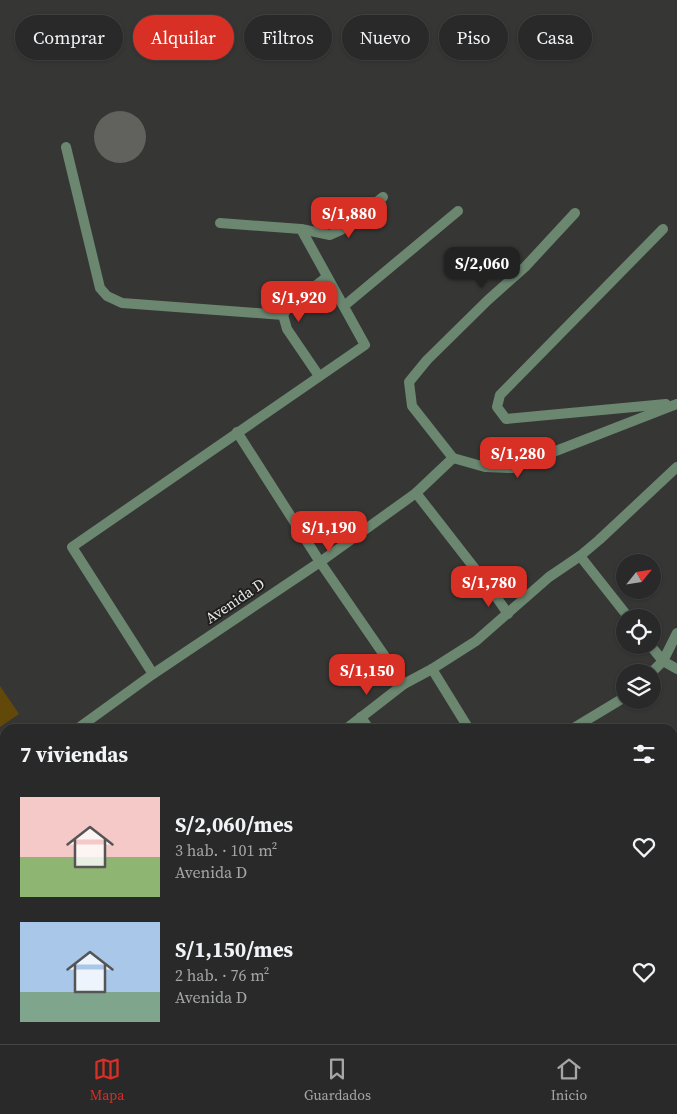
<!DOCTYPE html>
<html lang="es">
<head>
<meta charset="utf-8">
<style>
	:root { --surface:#282928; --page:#303130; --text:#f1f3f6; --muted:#a5a6a8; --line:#444545; --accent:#d93025 }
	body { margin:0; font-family:"Source Serif 4",serif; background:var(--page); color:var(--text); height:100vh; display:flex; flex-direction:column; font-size:19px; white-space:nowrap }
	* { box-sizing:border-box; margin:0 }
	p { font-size:16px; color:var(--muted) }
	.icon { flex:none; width:28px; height:28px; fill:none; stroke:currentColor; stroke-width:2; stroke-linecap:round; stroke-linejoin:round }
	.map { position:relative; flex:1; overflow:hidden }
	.details { position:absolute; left:0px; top:724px; width:678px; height:321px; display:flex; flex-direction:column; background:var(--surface); border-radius:15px 15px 0 0; box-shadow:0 1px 4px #0004,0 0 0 1px var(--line) }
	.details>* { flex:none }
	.hud { position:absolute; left:15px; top:15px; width:648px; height:45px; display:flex; gap:10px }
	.needle { width:32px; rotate:60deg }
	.fabs { position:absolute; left:616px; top:554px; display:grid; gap:10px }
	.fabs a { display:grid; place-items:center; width:45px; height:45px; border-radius:50%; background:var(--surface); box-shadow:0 1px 4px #0004,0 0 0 1px var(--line); font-size:25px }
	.price { position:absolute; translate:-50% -42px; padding:0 11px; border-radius:10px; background:var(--accent); color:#fff; font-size:16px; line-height:32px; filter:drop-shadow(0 1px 2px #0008) }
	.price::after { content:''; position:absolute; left:50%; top:30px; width:15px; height:11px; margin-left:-8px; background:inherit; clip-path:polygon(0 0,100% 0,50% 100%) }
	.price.current { background:#222; color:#fff }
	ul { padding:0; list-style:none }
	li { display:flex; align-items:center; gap:15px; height:125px; padding:0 20px }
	li span { display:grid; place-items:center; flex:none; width:140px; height:100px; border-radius:0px; color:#555 }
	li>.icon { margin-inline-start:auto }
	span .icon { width:60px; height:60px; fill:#fffc; stroke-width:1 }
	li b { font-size:21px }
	h2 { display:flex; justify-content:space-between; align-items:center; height:60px; padding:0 20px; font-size:21px }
	.tag { padding:0 18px; border-radius:22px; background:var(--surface); box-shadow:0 1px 4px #0004,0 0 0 1px var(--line); font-size:18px; line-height:45px }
	.tag.current { background:var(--accent); color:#fff }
	.dock { display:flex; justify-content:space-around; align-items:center; height:70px; border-top:1px solid var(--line); background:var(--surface); font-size:14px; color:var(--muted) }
	.dock a { display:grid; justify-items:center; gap:2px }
	.dock .current { color:var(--accent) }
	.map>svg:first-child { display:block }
</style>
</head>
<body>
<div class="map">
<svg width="677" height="1044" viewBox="0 0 677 1044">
	<rect width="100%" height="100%" fill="#363735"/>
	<polygon fill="#634909" points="0,686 19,714 0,727"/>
	<circle fill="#61615e" cx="120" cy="137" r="26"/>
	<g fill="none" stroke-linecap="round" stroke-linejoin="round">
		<polyline stroke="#6b8770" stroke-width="10" points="66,147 100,288 107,296 122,303 283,315"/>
		<g stroke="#6b8770" stroke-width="10">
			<polyline points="575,213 525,267 488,300 427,360 409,382 412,406 453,458 485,467 512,468 677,404"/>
			<polyline points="301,229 330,235 341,230 383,197"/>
			<polyline points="663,229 500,395 497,407 506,419 666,404"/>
			<polyline points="344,306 458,211"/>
			<polyline points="319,376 287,329 283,315 289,306 327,277"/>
			<polyline points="237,432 320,562 404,684"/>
			<polyline points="416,493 490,588 508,614"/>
			<polyline points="580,556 629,618"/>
			<polyline points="650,645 663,661 677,669"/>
			<polyline points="432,669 469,729"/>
			<polyline points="652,672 663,661 677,633"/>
			<polyline points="153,674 72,547 365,345 301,229 220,223"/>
			<polyline points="361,717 369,729"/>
			<polyline points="77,729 153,674 320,562 416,493 453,458"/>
			<polyline points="346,729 404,684 432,669 476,641 549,577 580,556 599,540 677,467"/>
			<polyline points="572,729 625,697"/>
			<polyline points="0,784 5,781"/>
			<polyline points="672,820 677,818"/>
			<polyline points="0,889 5,897"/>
			<polyline points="672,1002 677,1015"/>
			<polyline points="105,1040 108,1044"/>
			<polyline points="488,1040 491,1044"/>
			<polyline points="173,1044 179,1040"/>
			<polyline points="429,1044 435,1040"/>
		</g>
	</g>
	<g text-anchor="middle" stroke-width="4" stroke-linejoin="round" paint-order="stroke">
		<g font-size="15" fill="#e8e9e7" stroke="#1e1e1d">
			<text transform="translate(235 601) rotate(-34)" y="5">Avenida D</text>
		</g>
	</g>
</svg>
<div class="fabs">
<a><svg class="needle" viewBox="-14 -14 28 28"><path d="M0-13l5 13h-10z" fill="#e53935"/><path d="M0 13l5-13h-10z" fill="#a5a6a8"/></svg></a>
<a><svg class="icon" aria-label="locate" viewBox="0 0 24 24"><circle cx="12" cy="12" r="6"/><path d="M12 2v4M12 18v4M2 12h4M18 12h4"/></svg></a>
<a><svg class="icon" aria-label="layers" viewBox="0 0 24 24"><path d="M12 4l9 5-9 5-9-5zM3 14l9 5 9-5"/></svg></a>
</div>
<b class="price" style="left:349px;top:239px">S/1,880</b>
<b class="price current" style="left:482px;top:289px">S/2,060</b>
<b class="price" style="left:299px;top:323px">S/1,920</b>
<b class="price" style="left:518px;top:479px">S/1,280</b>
<b class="price" style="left:329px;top:553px">S/1,190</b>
<b class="price" style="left:489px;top:608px">S/1,780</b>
<b class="price" style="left:367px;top:696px">S/1,150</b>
<div class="hud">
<a class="tag">Comprar</a>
<a class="tag current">Alquilar</a>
<a class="tag">Filtros</a>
<a class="tag">Nuevo</a>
<a class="tag">Piso</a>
<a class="tag">Casa</a>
</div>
<section class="details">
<h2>7 viviendas<svg class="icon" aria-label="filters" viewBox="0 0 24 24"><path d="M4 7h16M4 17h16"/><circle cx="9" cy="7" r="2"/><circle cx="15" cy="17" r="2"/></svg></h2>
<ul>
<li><span style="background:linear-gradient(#f6c9c9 60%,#8fb573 0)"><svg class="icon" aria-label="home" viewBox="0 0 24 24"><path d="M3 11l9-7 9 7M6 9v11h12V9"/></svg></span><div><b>S/2,060/mes</b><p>3 hab. · 101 m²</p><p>Avenida D</p></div><svg class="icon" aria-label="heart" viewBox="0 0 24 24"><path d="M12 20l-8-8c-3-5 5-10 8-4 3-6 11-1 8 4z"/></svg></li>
<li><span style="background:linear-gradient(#a9c7e8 70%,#7fa58c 0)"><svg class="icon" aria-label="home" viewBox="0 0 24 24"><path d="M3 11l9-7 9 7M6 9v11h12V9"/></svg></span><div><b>S/1,150/mes</b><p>2 hab. · 76 m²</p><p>Avenida D</p></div><svg class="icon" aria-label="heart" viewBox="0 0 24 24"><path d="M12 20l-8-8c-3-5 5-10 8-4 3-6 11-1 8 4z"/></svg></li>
</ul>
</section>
</div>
<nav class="dock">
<a class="current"><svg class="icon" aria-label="map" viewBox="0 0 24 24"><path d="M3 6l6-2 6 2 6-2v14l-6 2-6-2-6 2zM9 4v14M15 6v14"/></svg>Mapa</a>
<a><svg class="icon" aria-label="saved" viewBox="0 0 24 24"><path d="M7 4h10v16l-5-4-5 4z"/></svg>Guardados</a>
<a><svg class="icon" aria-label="home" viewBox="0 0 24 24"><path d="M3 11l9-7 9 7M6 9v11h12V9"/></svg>Inicio</a>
</nav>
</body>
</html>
